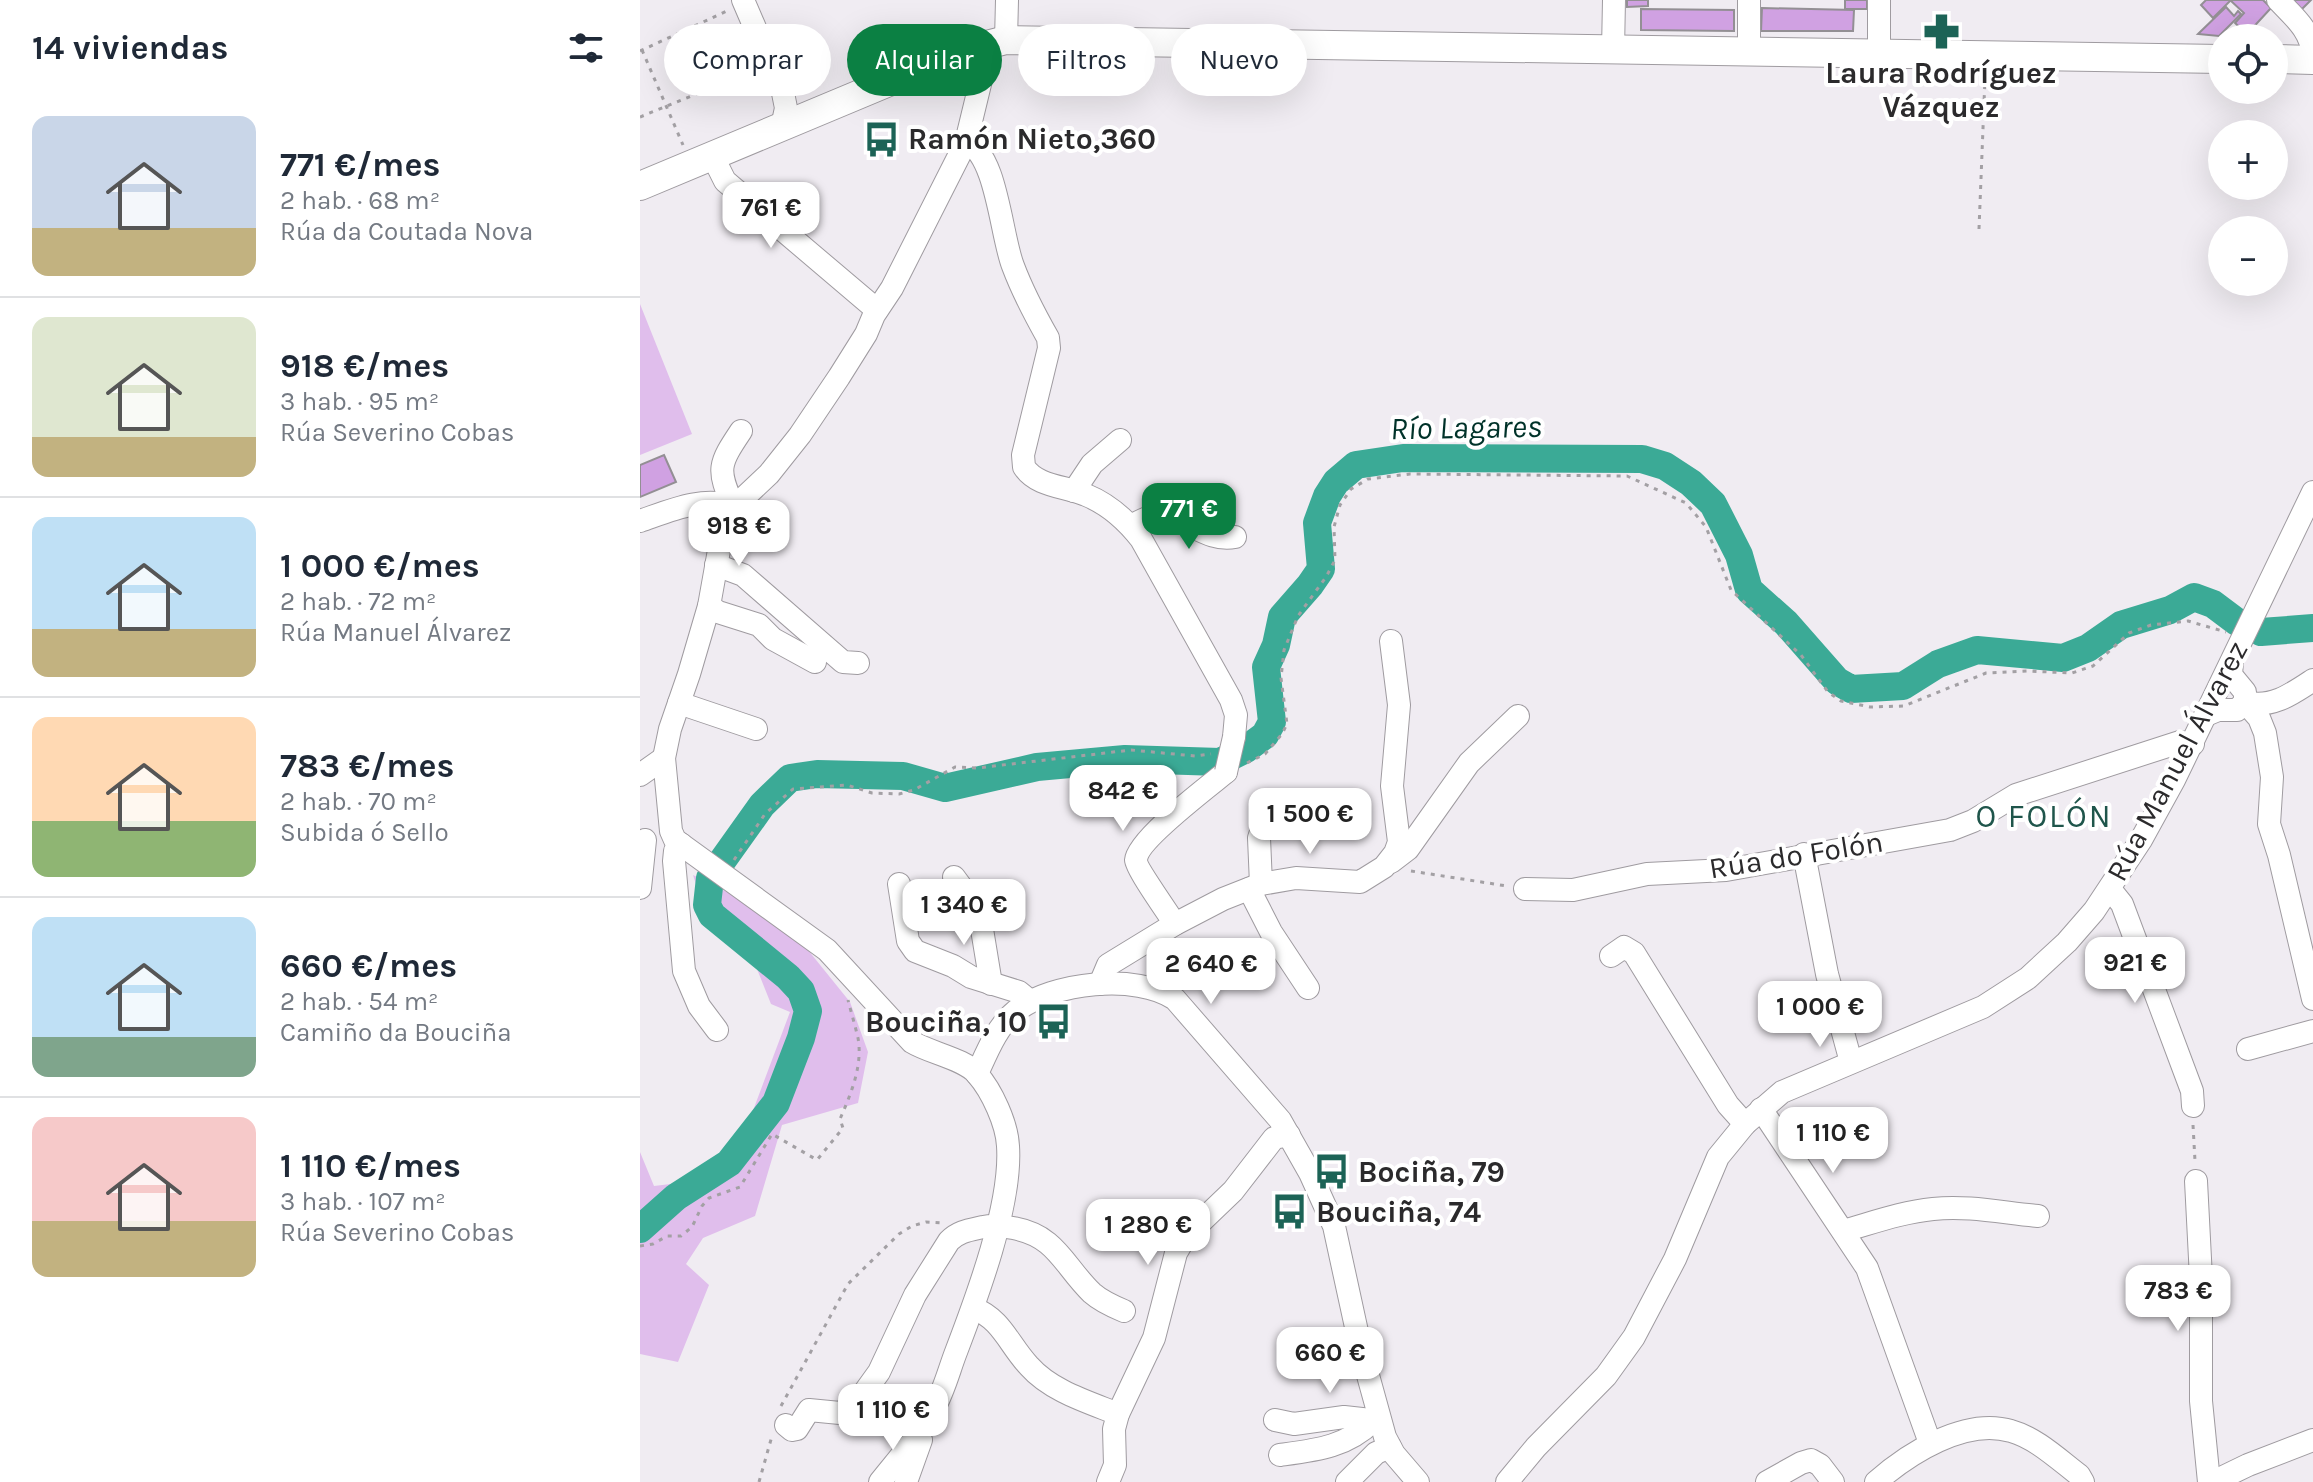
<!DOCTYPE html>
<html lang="es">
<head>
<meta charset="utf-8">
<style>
	:root { --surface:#fff; --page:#f2f2f3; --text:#1f2937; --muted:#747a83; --line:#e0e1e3; --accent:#0b8043 }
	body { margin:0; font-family:Karla,sans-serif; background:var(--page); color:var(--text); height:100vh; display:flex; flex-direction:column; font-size:30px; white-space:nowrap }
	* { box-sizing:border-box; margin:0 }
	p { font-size:26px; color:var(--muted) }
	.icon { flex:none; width:44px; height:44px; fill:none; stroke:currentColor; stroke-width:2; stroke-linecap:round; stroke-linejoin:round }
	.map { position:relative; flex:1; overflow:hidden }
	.sheet { display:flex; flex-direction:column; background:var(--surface); width:640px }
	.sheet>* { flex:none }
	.hud { position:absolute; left:24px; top:24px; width:760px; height:72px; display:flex; gap:16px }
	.tools { position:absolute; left:1568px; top:24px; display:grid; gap:16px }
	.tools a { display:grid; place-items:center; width:80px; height:80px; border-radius:50%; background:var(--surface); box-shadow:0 8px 32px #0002; font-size:40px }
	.price { position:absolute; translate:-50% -68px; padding:0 18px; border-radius:16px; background:#fff; color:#222; font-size:26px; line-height:52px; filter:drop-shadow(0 2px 4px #0008) }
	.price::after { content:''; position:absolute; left:50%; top:48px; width:24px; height:18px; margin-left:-12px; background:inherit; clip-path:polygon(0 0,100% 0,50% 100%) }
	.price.selected { background:var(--accent); color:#fff }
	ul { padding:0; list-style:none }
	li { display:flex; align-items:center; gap:24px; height:200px; padding:0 32px }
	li+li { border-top:2px solid var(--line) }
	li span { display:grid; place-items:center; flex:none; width:224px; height:160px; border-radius:16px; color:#555 }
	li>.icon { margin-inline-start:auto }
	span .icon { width:96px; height:96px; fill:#fffc; stroke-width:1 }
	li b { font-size:34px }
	h2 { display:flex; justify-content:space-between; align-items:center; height:96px; padding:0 32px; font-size:34px }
	.chip { padding:0 28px; border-radius:36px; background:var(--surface); box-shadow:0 8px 32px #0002; font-size:28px; line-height:72px }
	.chip.selected { background:var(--accent); color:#fff }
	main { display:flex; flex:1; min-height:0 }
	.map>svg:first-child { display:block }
</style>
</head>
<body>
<main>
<section class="sheet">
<h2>14 viviendas<svg class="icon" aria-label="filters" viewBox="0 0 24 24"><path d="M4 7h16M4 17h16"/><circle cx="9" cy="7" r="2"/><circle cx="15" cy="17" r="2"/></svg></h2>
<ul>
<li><span style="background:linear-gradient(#c9d6e8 70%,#c2b280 0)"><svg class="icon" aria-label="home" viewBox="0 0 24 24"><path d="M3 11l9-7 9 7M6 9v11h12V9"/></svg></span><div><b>771 €/mes</b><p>2 hab. · 68 m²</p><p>Rúa da Coutada Nova</p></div></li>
<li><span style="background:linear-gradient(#dfe7d0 75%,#c2b280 0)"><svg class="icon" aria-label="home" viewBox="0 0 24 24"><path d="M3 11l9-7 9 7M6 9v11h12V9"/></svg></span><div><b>918 €/mes</b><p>3 hab. · 95 m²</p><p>Rúa Severino Cobas</p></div></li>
<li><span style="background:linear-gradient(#bfe0f5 70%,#c2b280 0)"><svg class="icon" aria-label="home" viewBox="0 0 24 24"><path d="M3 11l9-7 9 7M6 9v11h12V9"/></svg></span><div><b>1 000 €/mes</b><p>2 hab. · 72 m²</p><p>Rúa Manuel Álvarez</p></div></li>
<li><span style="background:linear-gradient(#ffd9b3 65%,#8fb573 0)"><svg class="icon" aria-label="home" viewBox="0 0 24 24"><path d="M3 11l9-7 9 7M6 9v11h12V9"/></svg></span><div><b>783 €/mes</b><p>2 hab. · 70 m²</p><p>Subida ó Sello</p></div></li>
<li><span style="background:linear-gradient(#bfe0f5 75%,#7fa58c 0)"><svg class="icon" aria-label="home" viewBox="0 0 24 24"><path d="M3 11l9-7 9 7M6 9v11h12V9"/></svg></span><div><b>660 €/mes</b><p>2 hab. · 54 m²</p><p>Camiño da Bouciña</p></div></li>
<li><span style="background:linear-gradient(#f6c9c9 65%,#c2b280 0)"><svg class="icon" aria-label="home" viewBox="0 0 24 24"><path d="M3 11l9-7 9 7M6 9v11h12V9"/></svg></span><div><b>1 110 €/mes</b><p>3 hab. · 107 m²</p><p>Rúa Severino Cobas</p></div></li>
</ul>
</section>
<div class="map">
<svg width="1673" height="1482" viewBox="0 0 1673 1482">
	<rect width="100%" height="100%" fill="#f0ecf2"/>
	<g fill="#e0beec">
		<polygon points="0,304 52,434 0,455"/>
		<polygon points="53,875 101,899 168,950 210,1002 228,1052 218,1103 142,1125 115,1216 63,1238 46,1264 69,1285 38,1362 0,1354 0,1152 14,1186 88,1177 150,1012 131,1004 117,969 70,927"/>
	</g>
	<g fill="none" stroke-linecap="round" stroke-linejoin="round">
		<g stroke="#3baa96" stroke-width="28">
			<polyline points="1621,632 1673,628"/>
			<polyline points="0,1229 36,1197 89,1163 136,1103 161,1038 168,1011 161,991 148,977 72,915 67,905 70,878 122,805 150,778 177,774 263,776 305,788 397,767 485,759 580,762 606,749 625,735 632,722 626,667 636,645 642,617 670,585 681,569 677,523 687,496 696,482 716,465 763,458 1002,459 1025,466 1051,483 1073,504 1099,555 1109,590 1146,623 1197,681 1211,689 1263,686 1298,664 1337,650 1423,658 1448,648 1481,625 1530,610 1554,597 1573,604 1597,622"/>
		</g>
	</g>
	<g fill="#d0a1e2" stroke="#938f94" stroke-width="2">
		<polygon points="987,0 1008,0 1008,6 987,7"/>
		<rect x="1205" y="0" width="22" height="9"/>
		<polygon points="1566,0 1589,0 1590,1 1573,18 1561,5"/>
		<polygon points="1590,0 1623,0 1631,8 1607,34 1595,23 1604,13"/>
		<polygon points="1647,0 1671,0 1659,12"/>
		<polygon points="1586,7 1594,16 1598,11 1601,14 1579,36 1558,34"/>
		<polygon points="1122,8 1214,10 1213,31 1121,31"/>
		<polygon points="1001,9 1094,10 1094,31 1001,30"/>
		<polygon points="24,455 36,482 0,497 0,465"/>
	</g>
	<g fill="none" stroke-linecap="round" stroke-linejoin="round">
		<defs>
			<g id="minor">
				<polyline points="103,0 143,93 146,108 142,127"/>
				<path d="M1638,0C1654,17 1671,30 1673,55"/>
				<polyline points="366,40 367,0"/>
				<polyline points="973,50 974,0"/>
				<polyline points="1109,50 1109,0"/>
				<polyline points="1239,52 1239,0"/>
				<path d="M326,142C357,154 361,236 373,266C382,290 395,315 408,338L409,348L383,455L384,467C397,487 426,486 446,495C468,504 487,521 501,539L591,700L596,715L594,737"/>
				<polyline points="72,155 85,181 237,310"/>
				<polyline points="434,491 452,464 480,440"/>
				<path d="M94,507C76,469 79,464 101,431"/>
				<path d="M0,521C29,511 64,495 94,507"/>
				<path d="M491,526C498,522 507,517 515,516C544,513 564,543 595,537"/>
				<polyline points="76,565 103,575 203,662 218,663"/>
				<polyline points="69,606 78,612 119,625 133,639 175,662"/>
				<polyline points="1605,702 1619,718 1625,733 1632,777 1629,824 1639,855 1673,999"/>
				<path d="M1605,702C1631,709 1652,694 1673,680"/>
				<polyline points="39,703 116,729"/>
				<polyline points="1566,715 1578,710 1597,710 1605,702 1605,692 1591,675 1592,662"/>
				<polyline points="0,775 24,758"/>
				<polyline points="41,844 35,851 34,861 44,971 59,1006 77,1030"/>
				<polyline points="1164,854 1187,974 1211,1062"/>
				<polyline points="751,862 768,849 829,763 878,716"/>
				<polyline points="314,877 339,911 351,984"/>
				<polyline points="259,884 268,941 275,951 313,966 331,977 379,992 390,1001"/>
				<polyline points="621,884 619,838 627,814"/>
				<polyline points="0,888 5,840"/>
				<polyline points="609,889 631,932 668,988"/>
				<polyline points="885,889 933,890 1007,874 1086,870 1310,830 1333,821 1376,795 1540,742 1553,744"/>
				<polyline points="1470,889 1482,904 1552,1091 1553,1106"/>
				<path d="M535,924C528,913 496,868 496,860C497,840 569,786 586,772"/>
				<polyline points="971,956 984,947 994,953 1088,1105 1105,1124"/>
				<polyline points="460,984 468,965 535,924 583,899 621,884 656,878 720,882 744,867 755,853 759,842 752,786 759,705 751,641"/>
				<polyline points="1608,1049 1673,1031"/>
				<path d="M337,1074C347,1052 357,1026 376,1011C412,982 497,973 535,999L640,1120L670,1173L694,1226L721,1350L745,1437L754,1454L778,1482"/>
				<polyline points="1121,1109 1227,1268 1290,1443"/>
				<polyline points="1556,1181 1561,1278 1561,1401 1569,1482"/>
				<path d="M1203,1231C1232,1223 1262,1212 1293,1209C1327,1205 1364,1213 1398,1216"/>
				<path d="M333,1308C362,1319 369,1345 389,1366C411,1391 448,1402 478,1414"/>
				<polyline points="635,1420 654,1424 704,1417 740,1421"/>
				<path d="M146,1425L152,1430L157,1429L169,1410L200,1413L216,1404L239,1372L275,1295L309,1241C319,1231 330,1230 343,1227C354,1225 362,1226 373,1228C417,1236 423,1265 452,1293C461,1301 472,1306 484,1311"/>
				<path d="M640,1455C677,1450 706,1447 733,1421"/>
				<path d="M240,1482C259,1458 280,1435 294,1408C304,1391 309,1370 316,1352C337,1297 372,1204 368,1146C367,1124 352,1091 337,1074C325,1059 290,1053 272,1042L187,950L35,840L31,831L24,758L30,729L49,674L69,606L81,539L94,507L129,474L160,435L199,377L226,334L234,315L252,288L326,142L350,43"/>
				<polyline points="266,1482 281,1440"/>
				<polyline points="468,1482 475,1465 474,1429 478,1414 514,1338 536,1253 546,1236 593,1191 634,1138 649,1135"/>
				<polyline points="707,1482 736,1453 750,1447"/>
				<polyline points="867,1482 896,1447 966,1376 994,1337 1035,1259 1078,1157 1105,1124 1142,1092 1343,1007 1388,978 1427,942 1454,911 1501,840 1534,780 1673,492"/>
				<polyline points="1127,1482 1161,1463 1171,1460 1180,1465 1193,1482"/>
				<path d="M1236,1482C1268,1454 1325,1417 1371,1431C1396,1438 1418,1459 1439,1475L1443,1482"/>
				<polyline points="1573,1482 1608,1465 1673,1440"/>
			</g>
			<g id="major">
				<polyline points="1634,59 1673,60"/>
				<polyline points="0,186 323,51 366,40 1582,59"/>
			</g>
		</defs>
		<use href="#minor" stroke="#9f9ba0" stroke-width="24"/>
		<use href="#major" stroke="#9f9ba0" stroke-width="30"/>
		<g stroke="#a3a0a4" stroke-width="3" stroke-dasharray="4 6" stroke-linecap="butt">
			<polyline points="2,50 43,145"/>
			<polyline points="0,51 87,11"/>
			<polyline points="0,117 115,70"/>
			<polyline points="1339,229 1345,78"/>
			<polyline points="607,763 625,754 642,734 647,724 641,678 644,650 658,616 686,577 695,560 694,527 700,505 711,489 728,479 770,474 987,476 1046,503 1066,527 1091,590 1161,655 1188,692 1201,701 1230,707 1264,706 1346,673 1387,671 1432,673 1453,666 1489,633 1511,625 1548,621 1586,632"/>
			<polyline points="94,860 125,814 153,789 207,785 232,793 259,794 274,790 315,767 337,768 491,750 555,756 571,754"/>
			<polyline points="771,871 867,886"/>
			<polyline points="1553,1125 1555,1161"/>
			<path d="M0,1246L13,1244L27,1236H41L52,1227L62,1206L69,1198L100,1187L132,1134L177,1160L203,1128L200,1119C211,1094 223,1065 218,1038C215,1025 211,1012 208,1000"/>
			<polyline points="141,1406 208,1284 259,1234 272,1226 286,1222 302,1223"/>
			<polyline points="119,1482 132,1436"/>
		</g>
		<use href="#minor" stroke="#fff" stroke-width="22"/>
		<use href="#major" stroke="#fff" stroke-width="28"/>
		<defs>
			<polyline id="minor-bridge" points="586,772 594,737"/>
		</defs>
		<use href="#minor-bridge" stroke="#9f9ba0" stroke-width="24" stroke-linecap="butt"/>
		<use href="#minor-bridge" stroke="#fff" stroke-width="22"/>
	</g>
	<defs>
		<symbol id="pharmacy-bare" viewBox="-9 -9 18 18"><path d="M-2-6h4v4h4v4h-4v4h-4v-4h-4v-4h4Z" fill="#1c6356" stroke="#fff" stroke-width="2.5" paint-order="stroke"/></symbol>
		<symbol id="bus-bare" viewBox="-9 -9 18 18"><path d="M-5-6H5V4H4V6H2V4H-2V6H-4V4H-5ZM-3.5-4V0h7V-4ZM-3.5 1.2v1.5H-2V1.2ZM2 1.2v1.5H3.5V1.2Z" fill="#1c6356" stroke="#fff" stroke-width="2.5" paint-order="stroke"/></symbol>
	</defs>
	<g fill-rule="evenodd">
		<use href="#pharmacy-bare" x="1276" y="6" width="51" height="51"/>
		<use href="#bus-bare" x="216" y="114" width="51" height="51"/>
		<use href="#bus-bare" x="388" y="996" width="51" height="51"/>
		<use href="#bus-bare" x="666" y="1146" width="51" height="51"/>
		<use href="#bus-bare" x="624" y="1186" width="51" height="51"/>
	</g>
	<g text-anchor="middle" stroke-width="8" stroke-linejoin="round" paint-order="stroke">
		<g font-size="30" font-weight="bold" fill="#2b2a2c" stroke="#fff" text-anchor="start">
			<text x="1301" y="83" text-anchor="middle">Laura Rodríguez<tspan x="1301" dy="34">Vázquez</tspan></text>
			<text x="268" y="149">Ramón Nieto,360</text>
			<text x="387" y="1032" text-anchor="end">Bouciña, 10</text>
			<text x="718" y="1182">Bociña, 79</text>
			<text x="676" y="1222">Bouciña, 74</text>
		</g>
		<g font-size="30" fill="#2b2a2c" stroke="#fff">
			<text transform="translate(1537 761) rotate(-62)" y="10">Rúa Manuel Álvarez</text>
			<text transform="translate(1156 855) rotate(-9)" y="10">Rúa do Folón</text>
		</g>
		<g font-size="32" font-style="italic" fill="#003229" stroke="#fff">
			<text transform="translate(826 427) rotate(-1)" y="11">Río Lagares</text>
		</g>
		<g font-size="32" letter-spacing="2" fill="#1f554b" stroke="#fff">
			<text x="1404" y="827">O FOLÓN</text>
		</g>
	</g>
</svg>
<div class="tools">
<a><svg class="icon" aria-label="locate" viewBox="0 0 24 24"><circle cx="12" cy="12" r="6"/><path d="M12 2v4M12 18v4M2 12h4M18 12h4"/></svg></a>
<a>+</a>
<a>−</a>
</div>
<b class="price" style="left:131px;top:250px">761 €</b>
<b class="price selected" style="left:549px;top:551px">771 €</b>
<b class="price" style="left:99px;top:568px">918 €</b>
<b class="price" style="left:483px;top:833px">842 €</b>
<b class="price" style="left:670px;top:856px">1 500 €</b>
<b class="price" style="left:324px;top:947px">1 340 €</b>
<b class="price" style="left:1495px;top:1005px">921 €</b>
<b class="price" style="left:571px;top:1006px">2 640 €</b>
<b class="price" style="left:1180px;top:1049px">1 000 €</b>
<b class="price" style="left:1193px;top:1175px">1 110 €</b>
<b class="price" style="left:508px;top:1267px">1 280 €</b>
<b class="price" style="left:1538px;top:1333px">783 €</b>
<b class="price" style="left:690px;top:1395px">660 €</b>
<b class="price" style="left:253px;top:1452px">1 110 €</b>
<div class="hud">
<a class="chip">Comprar</a>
<a class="chip selected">Alquilar</a>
<a class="chip">Filtros</a>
<a class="chip">Nuevo</a>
</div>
</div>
</main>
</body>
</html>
